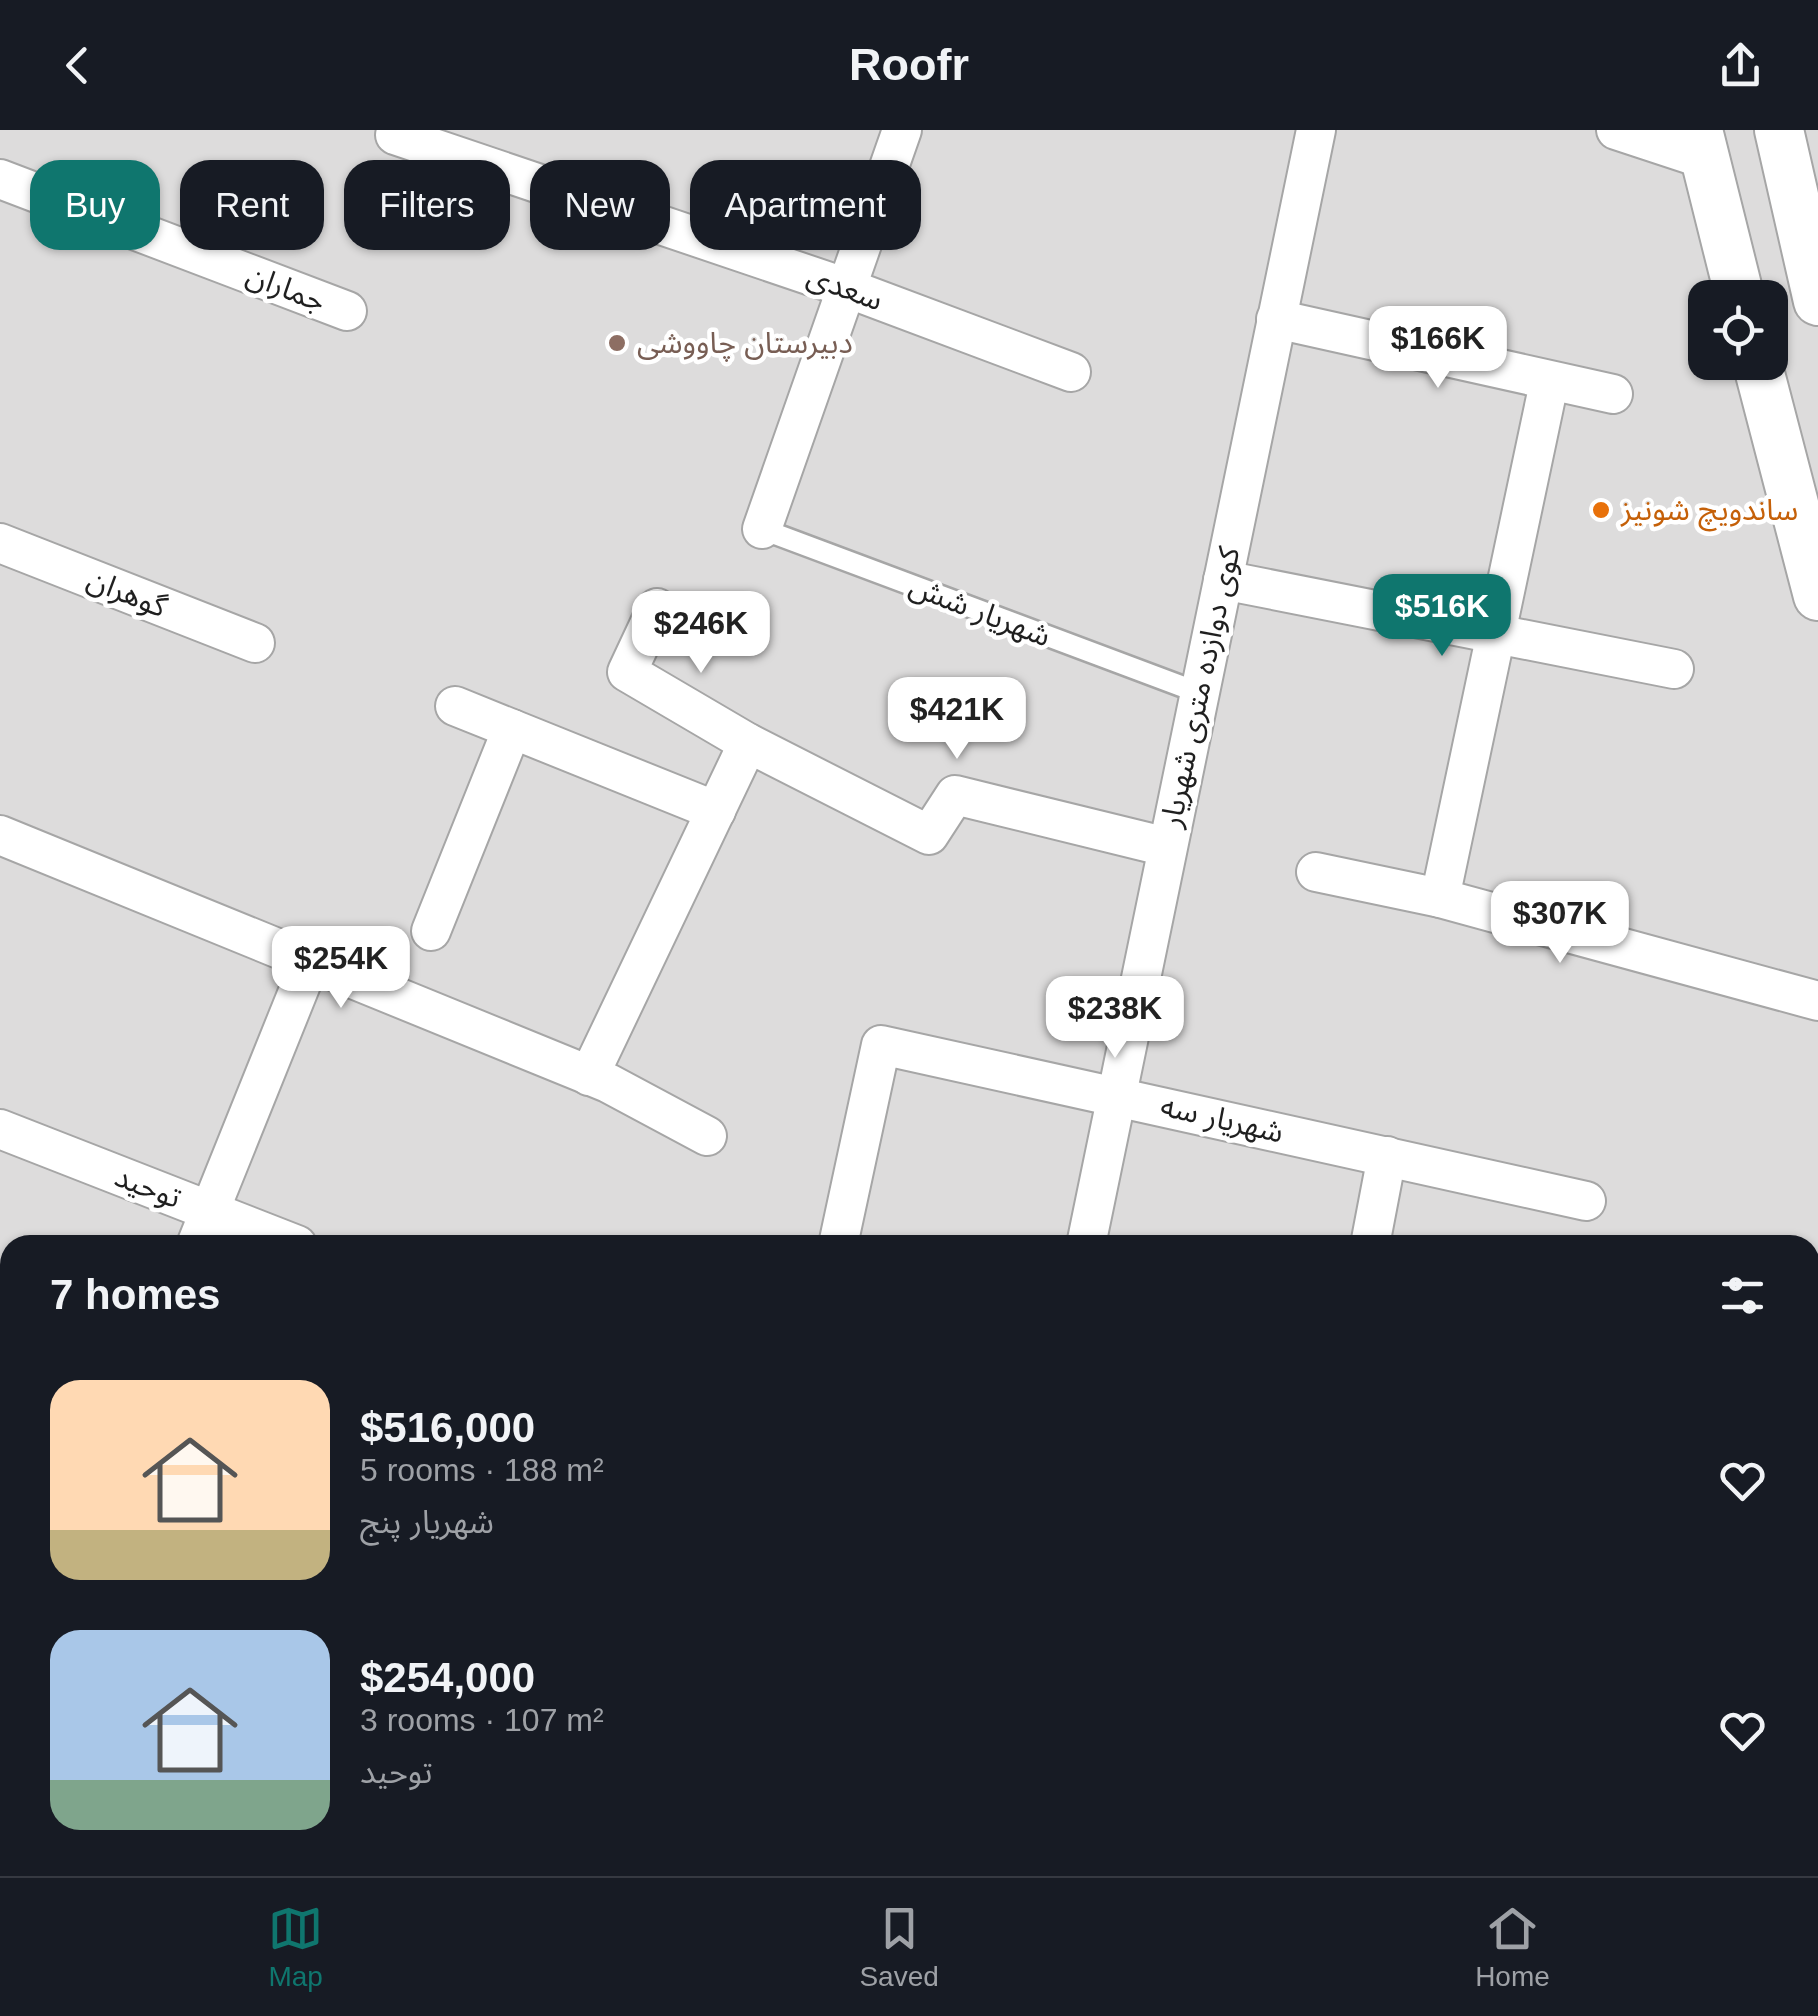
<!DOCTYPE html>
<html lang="en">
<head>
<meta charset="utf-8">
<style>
	:root { --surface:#171b24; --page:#20242c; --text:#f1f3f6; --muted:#9ea1a6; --line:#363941; --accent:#0f766e }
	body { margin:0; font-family:Helvetica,"Noto Sans Arabic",sans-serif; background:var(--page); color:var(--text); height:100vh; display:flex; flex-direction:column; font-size:38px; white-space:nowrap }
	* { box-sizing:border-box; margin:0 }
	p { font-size:32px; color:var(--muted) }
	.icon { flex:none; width:55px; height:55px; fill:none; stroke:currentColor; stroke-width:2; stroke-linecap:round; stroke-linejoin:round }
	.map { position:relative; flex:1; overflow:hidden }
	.sheet { position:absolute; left:0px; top:1105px; width:1820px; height:642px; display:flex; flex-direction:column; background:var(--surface); border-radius:30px 30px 0 0; box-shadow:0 2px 8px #0004 }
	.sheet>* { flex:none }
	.hud { position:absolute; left:30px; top:30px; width:1000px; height:90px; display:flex; gap:20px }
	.fabs { position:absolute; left:1688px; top:150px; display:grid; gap:20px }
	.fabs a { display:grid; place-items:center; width:100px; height:100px; border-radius:20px; background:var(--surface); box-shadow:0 2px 8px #0004; font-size:50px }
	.price { position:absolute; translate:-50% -85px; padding:0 22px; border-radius:20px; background:#fff; color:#222; font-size:32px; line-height:65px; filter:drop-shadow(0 2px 5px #0008) }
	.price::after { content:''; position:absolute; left:50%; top:60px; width:30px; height:22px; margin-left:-15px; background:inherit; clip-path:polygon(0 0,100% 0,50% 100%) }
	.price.selected { background:var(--accent); color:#fff }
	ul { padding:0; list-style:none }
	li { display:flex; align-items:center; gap:30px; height:250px; padding:0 50px }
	li span { display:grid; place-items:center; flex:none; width:280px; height:200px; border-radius:30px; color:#555 }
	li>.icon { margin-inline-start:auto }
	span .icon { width:120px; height:120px; fill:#fffc; stroke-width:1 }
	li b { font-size:42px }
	h2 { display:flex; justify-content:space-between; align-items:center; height:120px; padding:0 50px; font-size:42px }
	.pill { padding:0 35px; border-radius:30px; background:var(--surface); box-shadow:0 2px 8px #0004; font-size:35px; line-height:90px }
	.pill.selected { background:var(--accent); color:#fff }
	header { display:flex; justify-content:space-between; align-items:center; height:130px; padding:0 50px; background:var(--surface); font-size:45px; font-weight:600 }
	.menu { display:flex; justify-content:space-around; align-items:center; height:140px; border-top:2px solid var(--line); background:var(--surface); font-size:28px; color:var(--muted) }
	.menu a { display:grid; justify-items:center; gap:5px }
	.menu .selected { color:var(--accent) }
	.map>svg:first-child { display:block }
</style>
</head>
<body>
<header><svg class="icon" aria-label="back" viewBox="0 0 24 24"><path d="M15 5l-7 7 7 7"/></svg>Roofr<svg class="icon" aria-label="share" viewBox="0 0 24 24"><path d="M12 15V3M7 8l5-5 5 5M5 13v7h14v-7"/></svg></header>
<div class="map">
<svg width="1818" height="1746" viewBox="0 0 1818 1746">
	<rect width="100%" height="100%" fill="#f1ece5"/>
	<path fill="#dddcdc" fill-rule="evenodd" d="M0,0H1818V1746H0ZM1705,168H1770V232H1705ZM10,1115H1810V1738H10Z"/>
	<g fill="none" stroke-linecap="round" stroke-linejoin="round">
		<defs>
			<g id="service">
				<polyline points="762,399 1197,562"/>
				<polyline points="4,1300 10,1303"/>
				<polyline points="884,1738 924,1746"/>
			</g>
			<g id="minor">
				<polyline points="397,0 395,5 847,158 1071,242"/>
				<polyline points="1616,0 1704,29"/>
				<polyline points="0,49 347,181"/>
				<polyline points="1276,189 1613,264"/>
				<polyline points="762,399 902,0"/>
				<polyline points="0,413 255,513"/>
				<polyline points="1223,450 1674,539"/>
				<polyline points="657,478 627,542 748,613 929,705 955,665 1167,717"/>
				<polyline points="455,576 716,681"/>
				<polyline points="0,705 608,953 707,1006"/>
				<polyline points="1316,742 1440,768 1818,871"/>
				<polyline points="1440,768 1549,253"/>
				<polyline points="431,801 512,599"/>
				<polyline points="589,946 748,613"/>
				<polyline points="0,999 297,1115"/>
				<polyline points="196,1115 310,832"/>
				<polyline points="838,1115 881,915 1586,1071"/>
				<polyline points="1086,1115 1316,0"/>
				<polyline points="1370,1115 1387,1026"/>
				<polyline points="1810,1153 1818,1153"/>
				<polyline points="0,1426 10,1434"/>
				<polyline points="180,1746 184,1738"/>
				<polyline points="956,1746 958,1738"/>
				<polyline points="1246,1746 1248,1738"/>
				<polyline points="1816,1746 1818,1484"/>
			</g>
			<g id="tertiary">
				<polyline points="1698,0 1740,168"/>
				<polyline points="1779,0 1818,171"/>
				<polyline points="1757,232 1818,466"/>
			</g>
		</defs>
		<use href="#service" stroke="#a6a6a6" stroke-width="25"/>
		<use href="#minor" stroke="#a6a6a6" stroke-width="42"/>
		<use href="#tertiary" stroke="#a6a6a6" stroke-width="52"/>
		<use href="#service" stroke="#fff" stroke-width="20"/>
		<use href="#minor" stroke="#fff" stroke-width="38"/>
		<use href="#tertiary" stroke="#fff" stroke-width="48"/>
	</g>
	<circle fill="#8d6e63" stroke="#fff" stroke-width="4" cx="617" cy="213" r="10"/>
	<circle fill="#e8710a" stroke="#fff" stroke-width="4" cx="1601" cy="380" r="10"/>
	<g text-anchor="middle" stroke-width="9" stroke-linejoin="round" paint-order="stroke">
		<g font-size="30" fill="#1f1f1f" stroke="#fff">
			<text transform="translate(286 158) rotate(21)" y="10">جماران</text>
			<text transform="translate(845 158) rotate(20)" y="10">سعدی</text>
			<text transform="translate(127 463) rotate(22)" y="10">گوهران</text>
			<text transform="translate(980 481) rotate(21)" y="10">شهریار شش</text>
			<text transform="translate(1200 557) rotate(-78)" y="10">کوی دوازده متری شهریار</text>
			<text transform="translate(1222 989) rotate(13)" y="10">شهریار سه</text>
			<text transform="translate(148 1057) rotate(21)" y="10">توحید</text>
		</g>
		<g font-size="30" fill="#785e54" stroke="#fff" text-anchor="start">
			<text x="637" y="223">دبیرستان چاووشی</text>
		</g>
		<g font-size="30" fill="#c56008" stroke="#fff" text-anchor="start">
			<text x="1621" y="390">ساندویچ شونیز</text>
		</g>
	</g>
</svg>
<div class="fabs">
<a><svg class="icon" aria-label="locate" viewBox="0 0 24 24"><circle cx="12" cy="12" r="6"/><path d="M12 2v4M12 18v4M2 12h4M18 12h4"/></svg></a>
</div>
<b class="price" style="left:1438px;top:261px">$166K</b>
<b class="price selected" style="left:1442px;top:529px">$516K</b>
<b class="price" style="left:701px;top:546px">$246K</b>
<b class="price" style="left:957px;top:632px">$421K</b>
<b class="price" style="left:1560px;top:836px">$307K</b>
<b class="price" style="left:341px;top:881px">$254K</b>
<b class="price" style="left:1115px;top:931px">$238K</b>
<div class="hud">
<a class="pill selected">Buy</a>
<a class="pill">Rent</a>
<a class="pill">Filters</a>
<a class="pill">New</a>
<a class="pill">Apartment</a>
</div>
<section class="sheet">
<h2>7 homes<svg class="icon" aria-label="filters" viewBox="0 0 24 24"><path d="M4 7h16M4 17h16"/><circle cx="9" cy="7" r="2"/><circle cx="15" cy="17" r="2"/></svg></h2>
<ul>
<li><span style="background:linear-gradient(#ffd9b3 75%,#c2b280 0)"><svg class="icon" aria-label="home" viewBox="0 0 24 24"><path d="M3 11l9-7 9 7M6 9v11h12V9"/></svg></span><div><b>$516,000</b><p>5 rooms · 188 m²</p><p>شهریار پنج</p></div><svg class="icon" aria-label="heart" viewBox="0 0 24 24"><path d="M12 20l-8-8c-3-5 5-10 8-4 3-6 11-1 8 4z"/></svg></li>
<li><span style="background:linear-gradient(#a9c7e8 75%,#7fa58c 0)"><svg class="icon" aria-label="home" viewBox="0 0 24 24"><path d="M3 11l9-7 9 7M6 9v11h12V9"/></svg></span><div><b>$254,000</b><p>3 rooms · 107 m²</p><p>توحید</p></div><svg class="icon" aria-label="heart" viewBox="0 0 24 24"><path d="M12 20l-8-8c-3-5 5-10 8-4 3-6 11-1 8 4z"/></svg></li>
</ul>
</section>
</div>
<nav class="menu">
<a class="selected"><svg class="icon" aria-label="map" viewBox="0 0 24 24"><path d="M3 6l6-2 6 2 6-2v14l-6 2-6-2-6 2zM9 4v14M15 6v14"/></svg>Map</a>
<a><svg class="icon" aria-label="saved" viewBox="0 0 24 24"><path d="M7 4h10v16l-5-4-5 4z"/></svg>Saved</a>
<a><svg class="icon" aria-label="home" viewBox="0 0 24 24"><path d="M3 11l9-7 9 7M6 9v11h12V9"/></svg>Home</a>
</nav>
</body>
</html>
